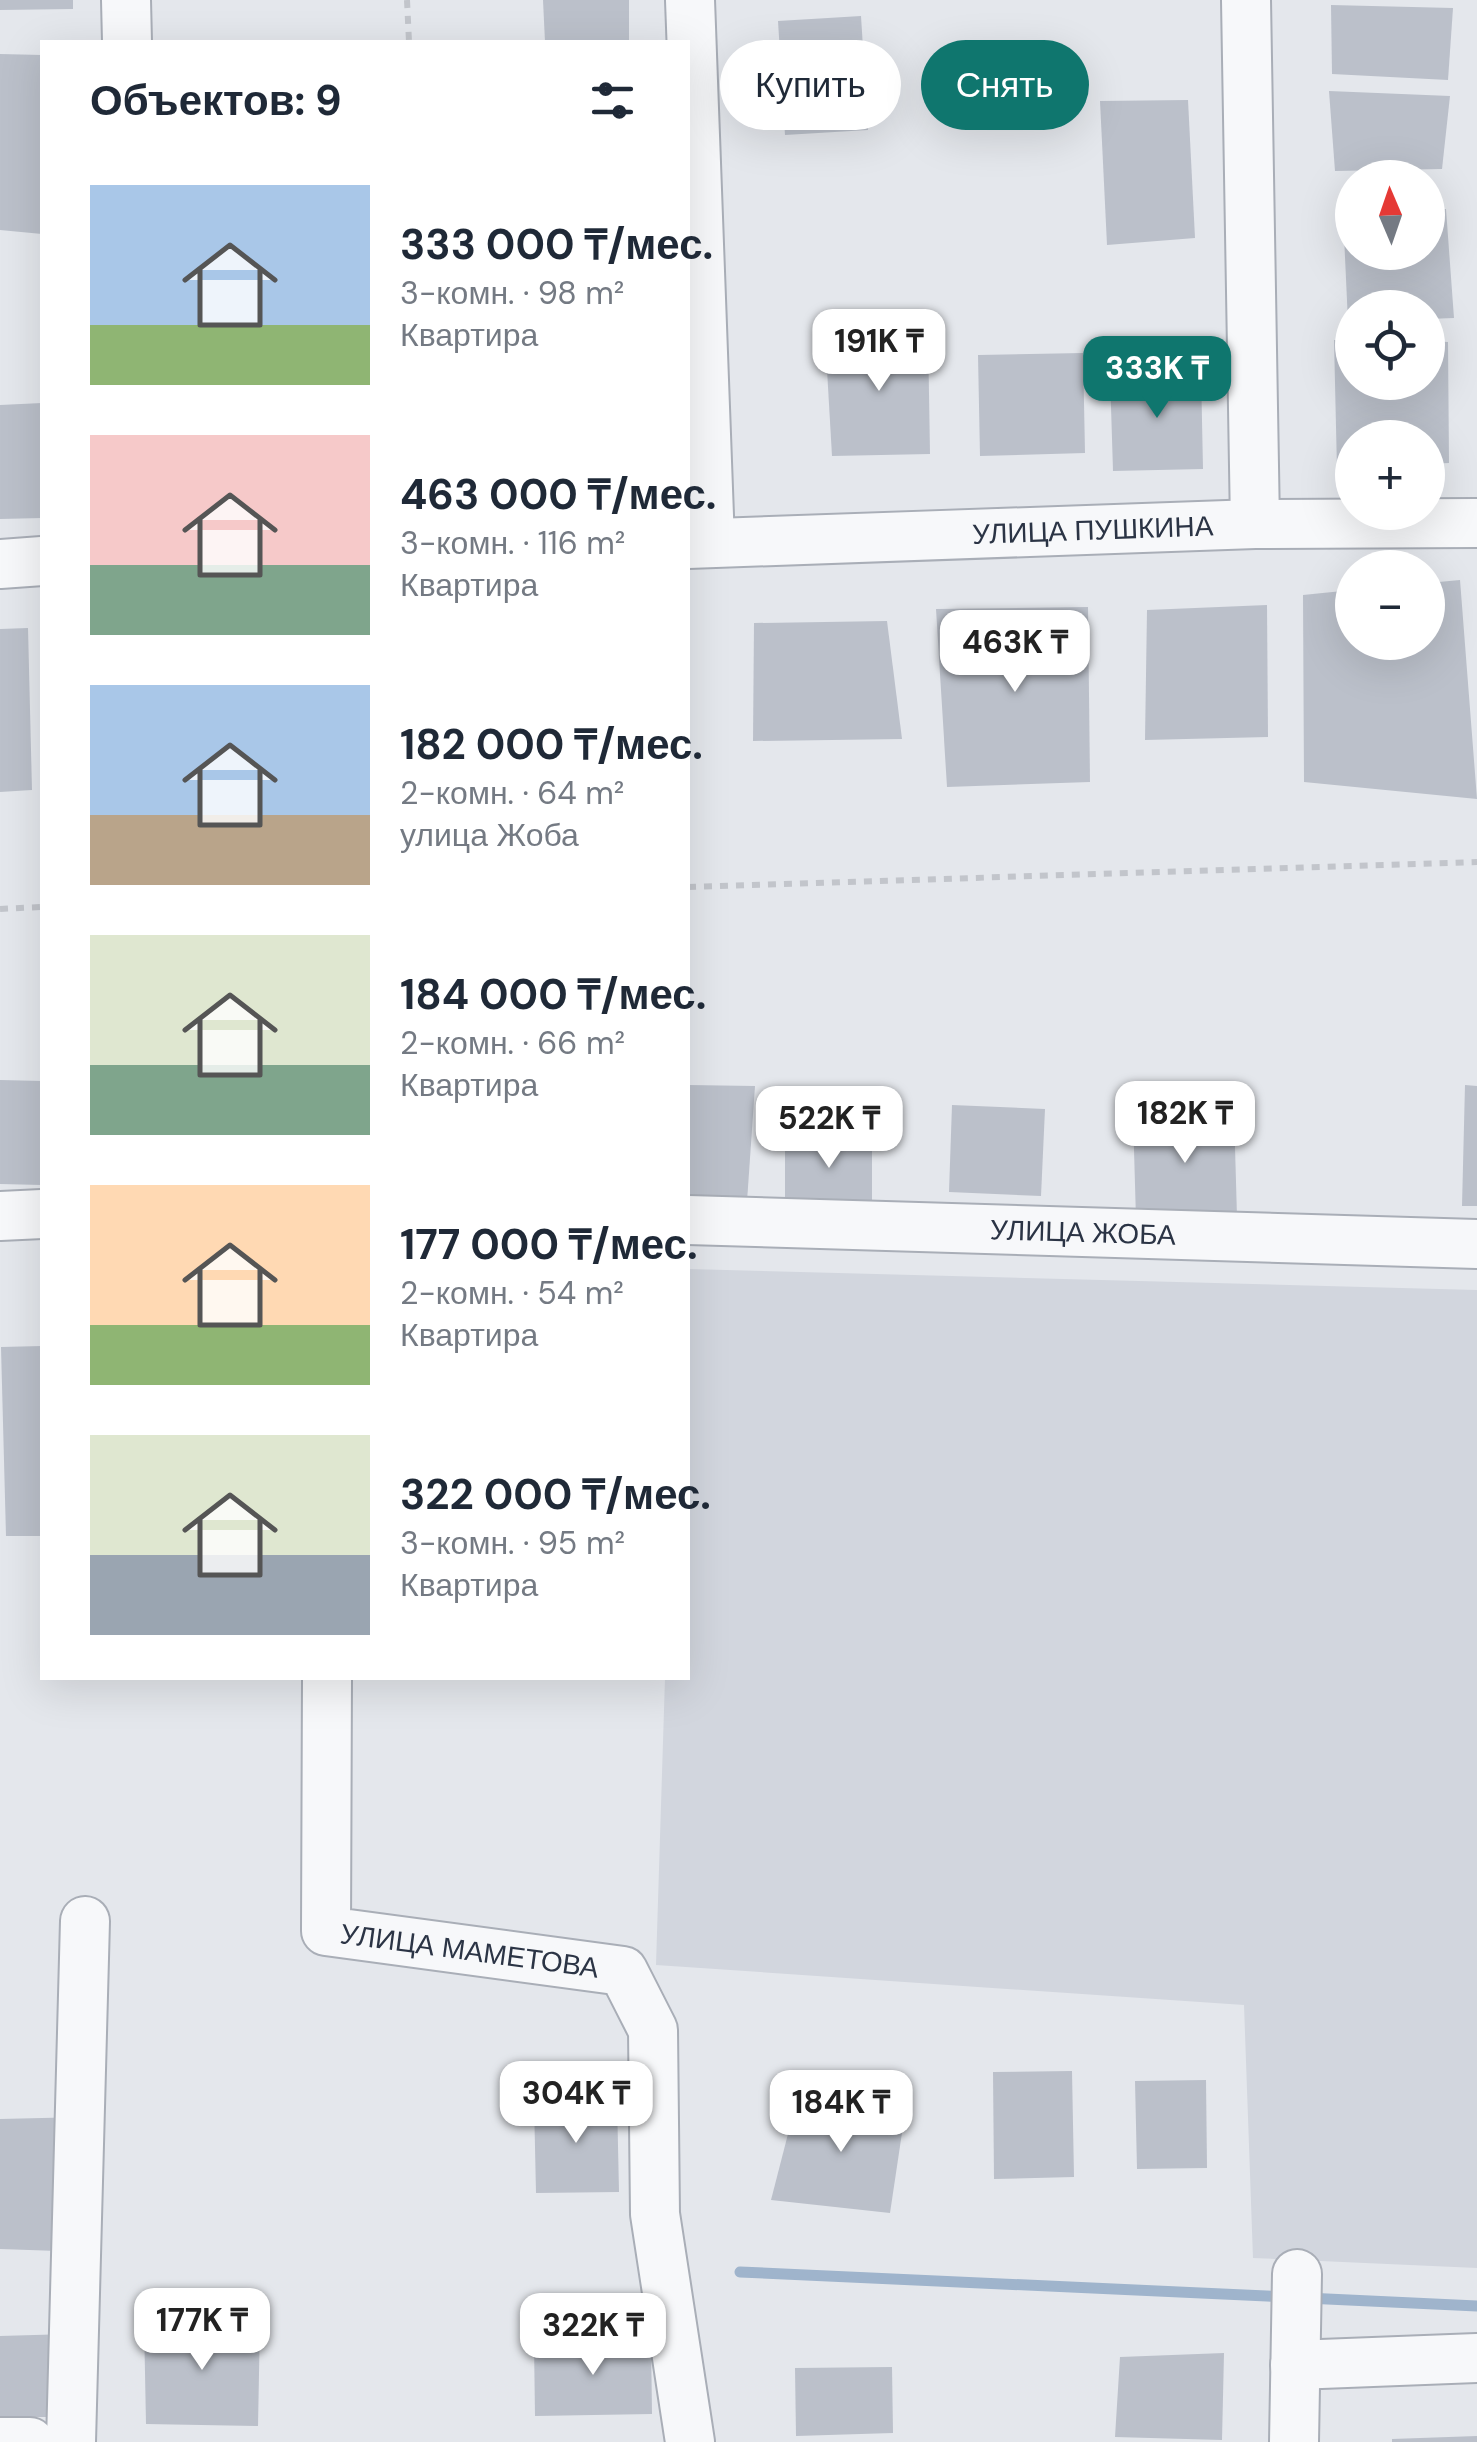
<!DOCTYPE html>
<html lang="ru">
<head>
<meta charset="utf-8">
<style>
	:root { --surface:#fff; --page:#f6f6f7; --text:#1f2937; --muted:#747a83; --accent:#0f766e }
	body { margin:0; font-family:"DM Sans",sans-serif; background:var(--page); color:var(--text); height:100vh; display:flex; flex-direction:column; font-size:38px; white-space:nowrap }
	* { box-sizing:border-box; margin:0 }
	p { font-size:32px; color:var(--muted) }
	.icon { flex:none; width:55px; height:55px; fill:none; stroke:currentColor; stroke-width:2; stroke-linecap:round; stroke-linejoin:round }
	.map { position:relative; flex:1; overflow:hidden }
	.side { position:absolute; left:40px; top:40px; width:650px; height:1640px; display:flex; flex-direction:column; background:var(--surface); border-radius:0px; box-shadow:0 10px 40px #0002 }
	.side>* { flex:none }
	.hud { position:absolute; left:720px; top:40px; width:605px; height:90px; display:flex; gap:20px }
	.needle { width:65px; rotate:358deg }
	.tools { position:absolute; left:1335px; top:160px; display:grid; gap:20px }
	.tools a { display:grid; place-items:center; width:110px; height:110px; border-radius:50%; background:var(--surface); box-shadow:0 10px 40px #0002; font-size:50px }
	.price { position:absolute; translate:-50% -85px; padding:0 22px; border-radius:20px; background:#fff; color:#222; font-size:32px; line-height:65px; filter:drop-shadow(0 2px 5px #0008) }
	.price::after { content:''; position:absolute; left:50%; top:60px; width:30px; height:22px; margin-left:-15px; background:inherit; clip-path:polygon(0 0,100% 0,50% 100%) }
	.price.selected { background:var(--accent); color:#fff }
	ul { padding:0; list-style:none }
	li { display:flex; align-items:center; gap:30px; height:250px; padding:0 50px }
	li span { display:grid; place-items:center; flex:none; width:280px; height:200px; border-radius:0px; color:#555 }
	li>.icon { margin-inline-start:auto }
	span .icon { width:120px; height:120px; fill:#fffc; stroke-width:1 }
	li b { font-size:42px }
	h2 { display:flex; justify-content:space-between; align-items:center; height:120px; padding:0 50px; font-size:42px }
	.tag { padding:0 35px; border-radius:45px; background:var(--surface); box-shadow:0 10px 40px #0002; font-size:35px; line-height:90px }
	.tag.selected { background:var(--accent); color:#fff }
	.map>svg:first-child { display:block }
</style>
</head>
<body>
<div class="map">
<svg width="1477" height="2442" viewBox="0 0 1477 2442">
	<rect width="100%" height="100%" fill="#e4e7ec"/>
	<polygon fill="#d2d6de" points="688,1269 1477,1290 1477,2268 1253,2258 1244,2005 656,1965 665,1678 688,1678"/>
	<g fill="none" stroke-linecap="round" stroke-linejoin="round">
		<g stroke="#9fb4cc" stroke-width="11">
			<polyline points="740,2272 1288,2297"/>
			<polyline points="1306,2298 1477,2306"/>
		</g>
	</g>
	<g fill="#bbc0ca">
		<polygon points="0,0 73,0 73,9 0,10"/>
		<polygon points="543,0 629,0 629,42 545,42"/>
		<polygon points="1331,5 1453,8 1448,80 1332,74"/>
		<polygon points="861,16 868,130 785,135 778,21"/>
		<polygon points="0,54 42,55 42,234 0,230"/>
		<polygon points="1329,91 1450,96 1442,169 1335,171"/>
		<polygon points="1188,100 1195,238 1107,245 1100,101"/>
		<polygon points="1446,209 1454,318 1428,319 1428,308 1352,308 1352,322 1348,322 1343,214 1352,214 1352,252 1428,252 1428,210"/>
		<polygon points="928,334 930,454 832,456 825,335"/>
		<polygon points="1334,340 1352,340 1352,382 1428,382 1428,341 1448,342 1449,463 1428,464 1428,438 1352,438 1352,469 1337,470"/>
		<polygon points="1083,353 1085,453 980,456 978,355"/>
		<polygon points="1201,372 1203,469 1113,471 1110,374"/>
		<polygon points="42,403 42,518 0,519 0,405"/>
		<polygon points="1460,580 1477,799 1304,782 1303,595 1352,590 1352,642 1428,642 1428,583"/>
		<polygon points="1267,605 1268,737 1145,740 1147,610"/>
		<polygon points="1088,607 1090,782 947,787 936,609"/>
		<polygon points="887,621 902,739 753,741 754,623"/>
		<polygon points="28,628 32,790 0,792 0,629"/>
		<polygon points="0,1080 42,1081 42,1185 0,1184"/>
		<polygon points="688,1085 755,1086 746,1216 688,1214"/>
		<polygon points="1465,1085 1477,1086 1477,1206 1462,1206"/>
		<polygon points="952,1105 1045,1109 1041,1196 949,1192"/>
		<polygon points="1234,1112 1237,1217 1136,1219 1133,1115"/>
		<polygon points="872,1130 872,1211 785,1212 785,1131"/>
		<polygon points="42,1346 42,1536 6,1536 1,1347"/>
		<polygon points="1072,2071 1074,2177 994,2179 993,2072"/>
		<polygon points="1206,2080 1207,2168 1137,2169 1135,2081"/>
		<polygon points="797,2099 906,2106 890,2213 771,2200"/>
		<polygon points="617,2100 619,2192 536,2193 534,2101"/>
		<polygon points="84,2117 87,2252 0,2249 0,2119"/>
		<polygon points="144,2321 260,2321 258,2426 146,2424"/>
		<polygon points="69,2334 70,2417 0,2417 0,2336"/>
		<polygon points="651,2341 652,2414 535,2416 534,2343"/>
		<polygon points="1224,2353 1222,2440 1115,2437 1120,2357"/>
		<polygon points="892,2367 893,2433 796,2436 795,2368"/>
		<polygon points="1477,2436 1477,2442 1392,2442 1392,2439"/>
	</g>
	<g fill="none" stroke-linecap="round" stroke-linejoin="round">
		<defs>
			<g id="minor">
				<polyline points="126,0 127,42"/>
				<polyline points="690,0 710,543"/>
				<polyline points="1246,0 1255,524"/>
				<path id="s1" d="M688,544L1255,524L1477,523"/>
				<polyline points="0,564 42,561"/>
				<polyline points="0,1216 42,1214"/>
				<path id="s2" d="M688,1220L1477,1244"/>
				<path id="s3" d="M327,1678L326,1931L623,1971L653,2030L655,2214L690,2442"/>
				<polyline points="1295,2365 1477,2358"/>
				<polyline points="0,2442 30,2442"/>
				<polyline points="71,2442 85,1921"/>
				<polyline points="1294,2442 1297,2274"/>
			</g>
		</defs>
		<use href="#minor" stroke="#a9aeb7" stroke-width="52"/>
		<g stroke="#c2c5cb" stroke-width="6" stroke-dasharray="8 8" stroke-linecap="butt">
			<polyline points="407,0 409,42"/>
			<polyline points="688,887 1477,862"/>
			<polyline points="0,909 42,907"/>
		</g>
		<use href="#minor" stroke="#f7f8fa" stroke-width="48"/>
	</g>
	<g text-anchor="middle" stroke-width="8" stroke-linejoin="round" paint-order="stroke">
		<g font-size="28" fill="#2b3445" stroke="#f4f6f9">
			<text dy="10" stroke="none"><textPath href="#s1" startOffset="405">УЛИЦА ПУШКИНА</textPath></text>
			<text dy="10" stroke="none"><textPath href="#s2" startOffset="395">УЛИЦА ЖОБА</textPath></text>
			<text dy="10" stroke="none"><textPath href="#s3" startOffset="398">УЛИЦА МАМЕТОВА</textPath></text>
		</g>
	</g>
</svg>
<div class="tools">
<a><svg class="needle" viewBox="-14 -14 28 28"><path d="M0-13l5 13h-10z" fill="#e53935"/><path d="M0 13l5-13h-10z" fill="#747a83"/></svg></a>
<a><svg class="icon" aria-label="locate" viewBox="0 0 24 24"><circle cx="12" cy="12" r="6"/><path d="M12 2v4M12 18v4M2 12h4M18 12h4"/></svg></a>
<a>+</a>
<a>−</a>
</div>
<b class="price" style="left:879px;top:394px">191K ₸</b>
<b class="price selected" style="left:1157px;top:421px">333K ₸</b>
<b class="price" style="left:1015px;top:695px">463K ₸</b>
<b class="price" style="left:1185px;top:1166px">182K ₸</b>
<b class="price" style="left:829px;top:1171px">522K ₸</b>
<b class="price" style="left:576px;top:2146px">304K ₸</b>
<b class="price" style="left:841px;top:2155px">184K ₸</b>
<b class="price" style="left:202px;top:2373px">177K ₸</b>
<b class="price" style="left:593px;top:2378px">322K ₸</b>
<div class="hud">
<a class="tag">Купить</a>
<a class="tag selected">Снять</a>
</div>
<section class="side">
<h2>Объектов: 9<svg class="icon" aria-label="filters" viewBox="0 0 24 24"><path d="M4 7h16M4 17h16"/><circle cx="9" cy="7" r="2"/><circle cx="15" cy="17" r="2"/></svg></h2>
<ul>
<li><span style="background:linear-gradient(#a9c7e8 70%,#8fb573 0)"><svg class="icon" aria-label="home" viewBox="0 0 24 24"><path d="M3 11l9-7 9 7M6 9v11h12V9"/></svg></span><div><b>333 000 ₸/мес.</b><p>3-комн. · 98 m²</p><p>Квартира</p></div></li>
<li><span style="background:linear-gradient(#f6c9c9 65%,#7fa58c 0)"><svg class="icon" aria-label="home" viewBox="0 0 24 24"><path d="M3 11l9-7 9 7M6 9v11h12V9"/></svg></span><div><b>463 000 ₸/мес.</b><p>3-комн. · 116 m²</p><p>Квартира</p></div></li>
<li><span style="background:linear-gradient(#a9c7e8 65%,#b9a48a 0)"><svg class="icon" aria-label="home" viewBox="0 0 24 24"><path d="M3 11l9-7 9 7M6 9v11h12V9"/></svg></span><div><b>182 000 ₸/мес.</b><p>2-комн. · 64 m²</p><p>улица Жоба</p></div></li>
<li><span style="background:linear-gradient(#dfe7d0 65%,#7fa58c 0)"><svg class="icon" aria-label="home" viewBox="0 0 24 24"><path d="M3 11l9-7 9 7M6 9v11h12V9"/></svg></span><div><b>184 000 ₸/мес.</b><p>2-комн. · 66 m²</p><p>Квартира</p></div></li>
<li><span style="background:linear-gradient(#ffd9b3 70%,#8fb573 0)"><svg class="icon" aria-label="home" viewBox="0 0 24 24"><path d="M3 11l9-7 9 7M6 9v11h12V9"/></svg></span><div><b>177 000 ₸/мес.</b><p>2-комн. · 54 m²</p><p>Квартира</p></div></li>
<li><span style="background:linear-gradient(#dfe7d0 60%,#9aa5b1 0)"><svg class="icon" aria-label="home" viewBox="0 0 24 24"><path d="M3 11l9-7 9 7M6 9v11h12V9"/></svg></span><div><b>322 000 ₸/мес.</b><p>3-комн. · 95 m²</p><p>Квартира</p></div></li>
</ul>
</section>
</div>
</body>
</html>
